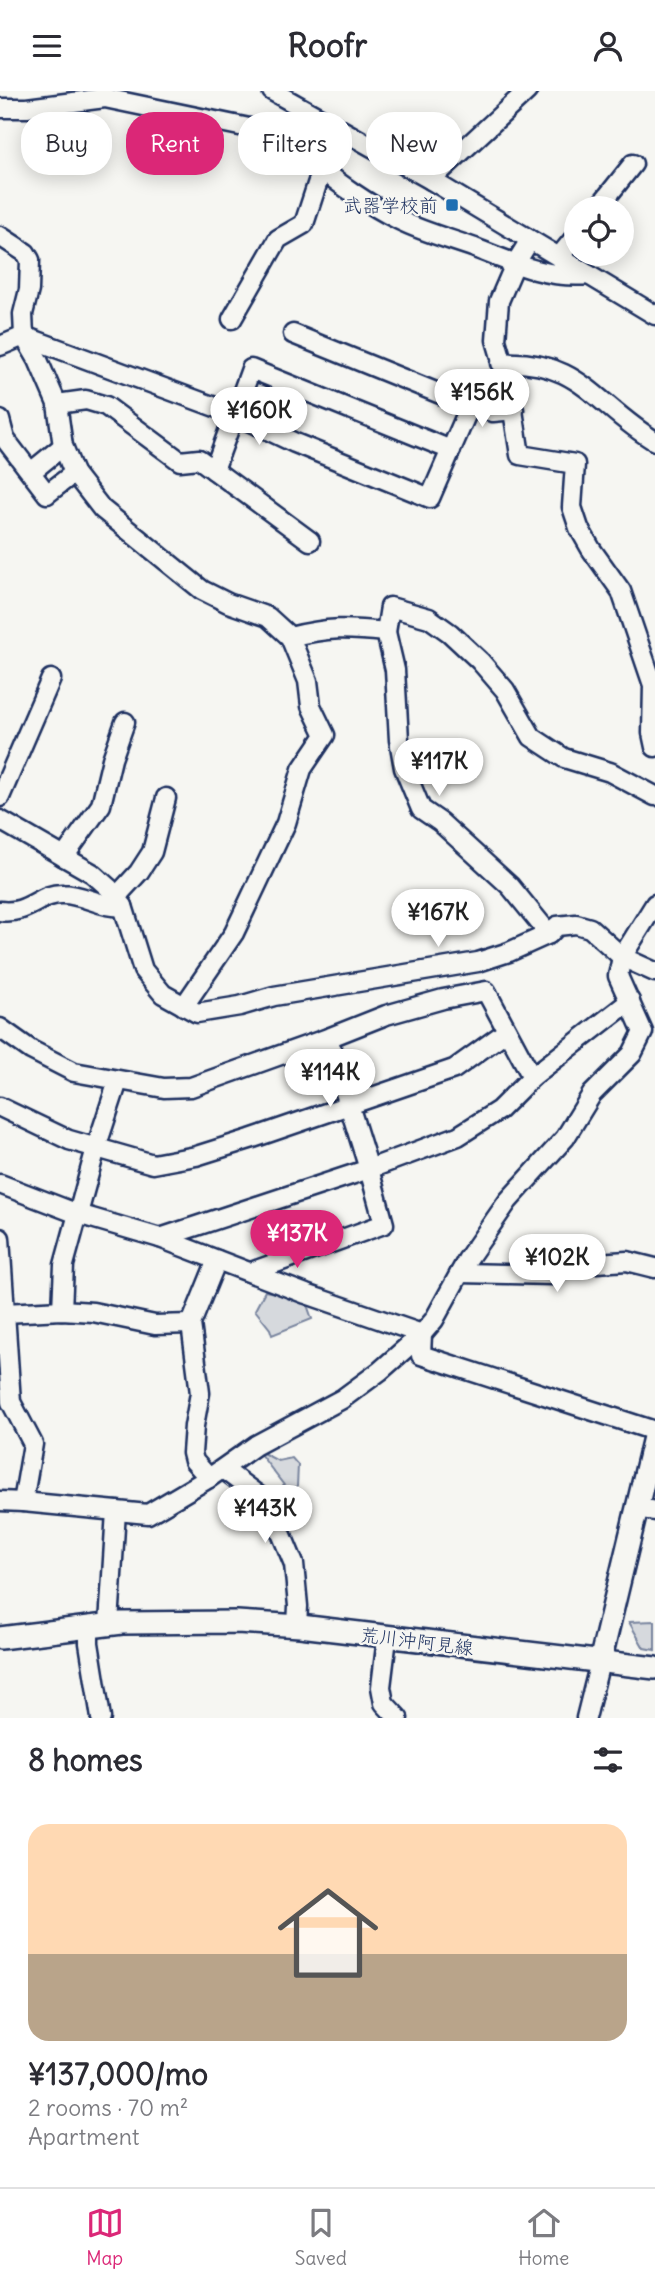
<!DOCTYPE html>
<html lang="en">
<head>
<meta charset="utf-8">
<style>
	:root { --surface:#fff; --page:#f2f2f3; --text:#2b2b33; --muted:#7c7c81; --line:#e1e1e2; --accent:#db2777 }
	body { margin:0; font-family:Delius,"Klee One",sans-serif; background:var(--page); color:var(--text); height:100vh; display:flex; flex-direction:column; font-size:26px; white-space:nowrap }
	* { box-sizing:border-box; margin:0 }
	p { font-size:23px; color:var(--muted) }
	.icon { flex:none; width:38px; height:38px; fill:none; stroke:currentColor; stroke-width:2; stroke-linecap:round; stroke-linejoin:round }
	.map { position:relative; height:1627px; overflow:hidden }
	.sheet { display:flex; flex-direction:column; background:var(--surface); flex:1 }
	.sheet>* { flex:none }
	.guide { position:absolute; left:21px; top:21px; width:614px; height:63px; display:flex; gap:14px }
	.controls { position:absolute; left:564px; top:105px; display:grid; gap:14px }
	.controls a { display:grid; place-items:center; width:70px; height:70px; border-radius:50%; background:var(--surface); box-shadow:0 4px 18px #0003; font-size:35px }
	.price { position:absolute; translate:-50% -60px; padding:0 16px; border-radius:24px; background:#fff; color:#222; font-size:23px; line-height:46px; filter:drop-shadow(0 2px 4px #0008) }
	.price::after { content:''; position:absolute; left:50%; top:42px; width:21px; height:16px; margin-left:-10px; background:inherit; clip-path:polygon(0 0,100% 0,50% 100%) }
	.price.active { background:var(--accent); color:#fff }
	ul { padding:0; list-style:none }
	li { display:grid; align-content:center; gap:14px; height:371px; padding:0 28px }
	li span { display:grid; place-items:center; height:217px; border-radius:21px; color:#555 }
	li>.icon { margin-inline-start:auto }
	span .icon { width:126px; height:126px; fill:#fffc; stroke-width:1 }
	li b { font-size:30px }
	h2 { display:flex; justify-content:space-between; align-items:center; height:84px; padding:0 28px; font-size:30px }
	.chip { padding:0 24px; border-radius:28px; background:var(--surface); box-shadow:0 4px 18px #0003; font-size:24px; line-height:63px }
	.chip.active { background:var(--accent); color:#fff }
	header { display:flex; justify-content:space-between; align-items:center; height:91px; padding:0 28px; background:var(--surface); font-size:32px; font-weight:700 }
	.dock { display:flex; justify-content:space-around; align-items:center; height:98px; border-top:2px solid var(--line); background:var(--surface); font-size:19px; color:var(--muted) }
	.dock a { display:grid; justify-items:center; gap:4px }
	.dock .active { color:var(--accent) }
	.map>svg:first-child { display:block }
</style>
</head>
<body>
<header><svg class="icon" aria-label="menu" viewBox="0 0 24 24"><path d="M4 6h16M4 12h16M4 18h16"/></svg>Roofr<svg class="icon" aria-label="person" viewBox="0 0 24 24"><circle cx="12" cy="8" r="4"/><path d="M4 21q1-7 8-7t8 7"/></svg></header>
<div class="map">
<svg width="655" height="1627" viewBox="0 0 655 1627">
	<rect width="100%" height="100%" fill="#f6f6f2"/>
	<filter id="ink" filterUnits="userSpaceOnUse"><feTurbulence type="fractalNoise" baseFrequency=".0143" numOctaves="2"/><feDisplacementMap in="SourceGraphic" scale="14" xChannelSelector="R" yChannelSelector="G"/><feConvolveMatrix kernelMatrix="1 2 1 2 8 2 1 2 1" color-interpolation-filters="sRGB"/></filter>
	<g filter="url(#ink)">
		<g fill="#d6d9dd" stroke="#78849e" stroke-width="2">
			<polygon points="265,1200 305,1208 312,1228 272,1244 270,1238 255,1219"/>
			<polygon points="257,1359 278,1370 292,1367 298,1374 297,1396 290,1402"/>
			<polygon points="655,1530 655,1559 644,1557 629,1531"/>
		</g>
		<g fill="none" stroke-linecap="round" stroke-linejoin="round">
			<defs>
				<g id="minor">
					<polyline points="272,0 431,89 655,224"/>
					<path d="M0,17H27L105,7L302,48C305,54 308,61 312,67C328,88 375,117 399,129C423,141 450,148 475,157C513,172 548,188 589,184"/>
					<polyline points="431,89 527,0"/>
					<polyline points="598,117 633,73"/>
					<polyline points="0,145 26,162 30,169 29,199 23,223 24,245 38,269 57,313 63,355 74,382 102,418 202,499 228,512 268,526 290,546 308,590 311,615 325,644 302,678 286,732 234,842 184,915"/>
					<polyline points="530,149 515,173 499,210 496,249 509,294 520,364 575,373 572,416 579,437 591,458 621,500 653,594 652,642 655,656"/>
					<polyline points="559,166 576,145"/>
					<polyline points="232,228 278,148 304,133 322,78"/>
					<polyline points="293,243 470,315"/>
					<polyline points="0,255 24,245 234,323 295,352 430,407 470,315 493,321 514,319"/>
					<path d="M501,272C579,267 596,315 655,350"/>
					<polyline points="57,313 86,309 106,315 180,370 199,368 310,450"/>
					<polyline points="0,329 5,348 47,403 74,382"/>
					<polyline points="214,379 251,278 451,359"/>
					<polyline points="31,381 63,355"/>
					<polyline points="386,541 395,579 399,649 404,677 421,718 440,731 510,795 549,843"/>
					<path d="M290,546C329,536 347,537 386,541L390,516L429,527L450,542L480,570L505,599L532,646L564,667L610,681L655,705"/>
					<polyline points="0,706 51,588"/>
					<polyline points="0,729 92,782 109,797 123,815 143,879 163,903 197,922 240,915 274,905 478,871 509,861 549,843 557,835 576,833 590,837 622,866 655,881"/>
					<polyline points="64,766 101,714 112,668 125,631"/>
					<polyline points="116,806 139,781 152,761 166,707"/>
					<path d="M0,820C29,824 39,802 63,803C83,803 105,818 123,815"/>
					<polyline points="0,937 31,959 74,981 164,997 191,996 328,947 386,924 443,908 486,900 532,986 499,1019 458,1045 369,1078 160,1147"/>
					<polyline points="532,986 630,910"/>
					<polyline points="0,1016 69,1049 153,1073 196,1065 250,1048 454,978 507,940"/>
					<polyline points="0,1093 78,1123 160,1147 306,1203 422,1243"/>
					<polyline points="0,1147 11,1311 33,1353 23,1411 148,1423 209,1387 256,1354 342,1308 380,1280 422,1243 434,1229 467,1169 508,1110 565,1047 592,1003 632,963 643,941 618,885 622,866 655,813"/>
					<polyline points="251,1181 384,1133 369,1078 328,947"/>
					<polyline points="460,1182 552,1184 566,1174 627,1170 655,1177"/>
					<polyline points="62,1219 64,1174 96,1057 118,990"/>
					<polyline points="5,1222 62,1219 93,1221 155,1234 191,1233"/>
					<polyline points="422,1243 421,1264 655,1340"/>
					<polyline points="223,1378 263,1408 272,1420 294,1473 298,1515 297,1535"/>
					<polyline points="209,1387 194,1370 192,1362 194,1335 200,1302 191,1233 217,1169"/>
					<polyline points="0,1410 23,1411"/>
					<polyline points="637,1417 655,1420"/>
					<polyline points="109,1533 116,1420"/>
					<polyline points="89,1535 89,1552 101,1627"/>
					<polyline points="387,1547 381,1596 384,1612 398,1627"/>
					<polyline points="586,1627 600,1571"/>
				</g>
				<g id="major">
					<polyline points="0,1547 122,1532 237,1531 300,1535 655,1577"/>
					<polyline points="600,1571 655,1342"/>
				</g>
			</defs>
			<use href="#minor" stroke="#1b2f5e" stroke-width="23"/>
			<use href="#major" stroke="#1b2f5e" stroke-width="26"/>
			<use href="#minor" stroke="#f6f6f2" stroke-width="18"/>
			<use href="#major" stroke="#f6f6f2" stroke-width="21"/>
		</g>
	</g>
	<rect fill="#1f6fb2" stroke="#f6f6f2" stroke-width="2.5" x="445" y="107" width="14" height="14" rx="3.5"/>
	<g text-anchor="middle" stroke-width="5" stroke-linejoin="round" paint-order="stroke">
		<g font-size="19" fill="#1b2f5e" stroke="#f6f6f2" text-anchor="end">
			<text x="438" y="121">武器学校前</text>
		</g>
		<g font-size="19" fill="#1b2f5e" stroke="#f6f6f2">
			<text transform="translate(417 1550) rotate(7)" y="7">荒川沖阿見線</text>
		</g>
	</g>
</svg>
<div class="controls">
<a><svg class="icon" aria-label="locate" viewBox="0 0 24 24"><circle cx="12" cy="12" r="6"/><path d="M12 2v4M12 18v4M2 12h4M18 12h4"/></svg></a>
</div>
<b class="price" style="left:482px;top:338px">¥156K</b>
<b class="price" style="left:259px;top:356px">¥160K</b>
<b class="price" style="left:439px;top:707px">¥117K</b>
<b class="price" style="left:438px;top:858px">¥167K</b>
<b class="price" style="left:330px;top:1018px">¥114K</b>
<b class="price active" style="left:297px;top:1179px">¥137K</b>
<b class="price" style="left:557px;top:1203px">¥102K</b>
<b class="price" style="left:265px;top:1454px">¥143K</b>
<div class="guide">
<a class="chip">Buy</a>
<a class="chip active">Rent</a>
<a class="chip">Filters</a>
<a class="chip">New</a>
</div>
</div>
<section class="sheet">
<h2>8 homes<svg class="icon" aria-label="filters" viewBox="0 0 24 24"><path d="M4 7h16M4 17h16"/><circle cx="9" cy="7" r="2"/><circle cx="15" cy="17" r="2"/></svg></h2>
<ul>
<li><span style="background:linear-gradient(#ffd9b3 60%,#b9a48a 0)"><svg class="icon" aria-label="home" viewBox="0 0 24 24"><path d="M3 11l9-7 9 7M6 9v11h12V9"/></svg></span><div><b>¥137,000/mo</b><p>2 rooms · 70 m²</p><p>Apartment</p></div></li>
</ul>
</section>
<nav class="dock">
<a class="active"><svg class="icon" aria-label="map" viewBox="0 0 24 24"><path d="M3 6l6-2 6 2 6-2v14l-6 2-6-2-6 2zM9 4v14M15 6v14"/></svg>Map</a>
<a><svg class="icon" aria-label="saved" viewBox="0 0 24 24"><path d="M7 4h10v16l-5-4-5 4z"/></svg>Saved</a>
<a><svg class="icon" aria-label="home" viewBox="0 0 24 24"><path d="M3 11l9-7 9 7M6 9v11h12V9"/></svg>Home</a>
</nav>
</body>
</html>
